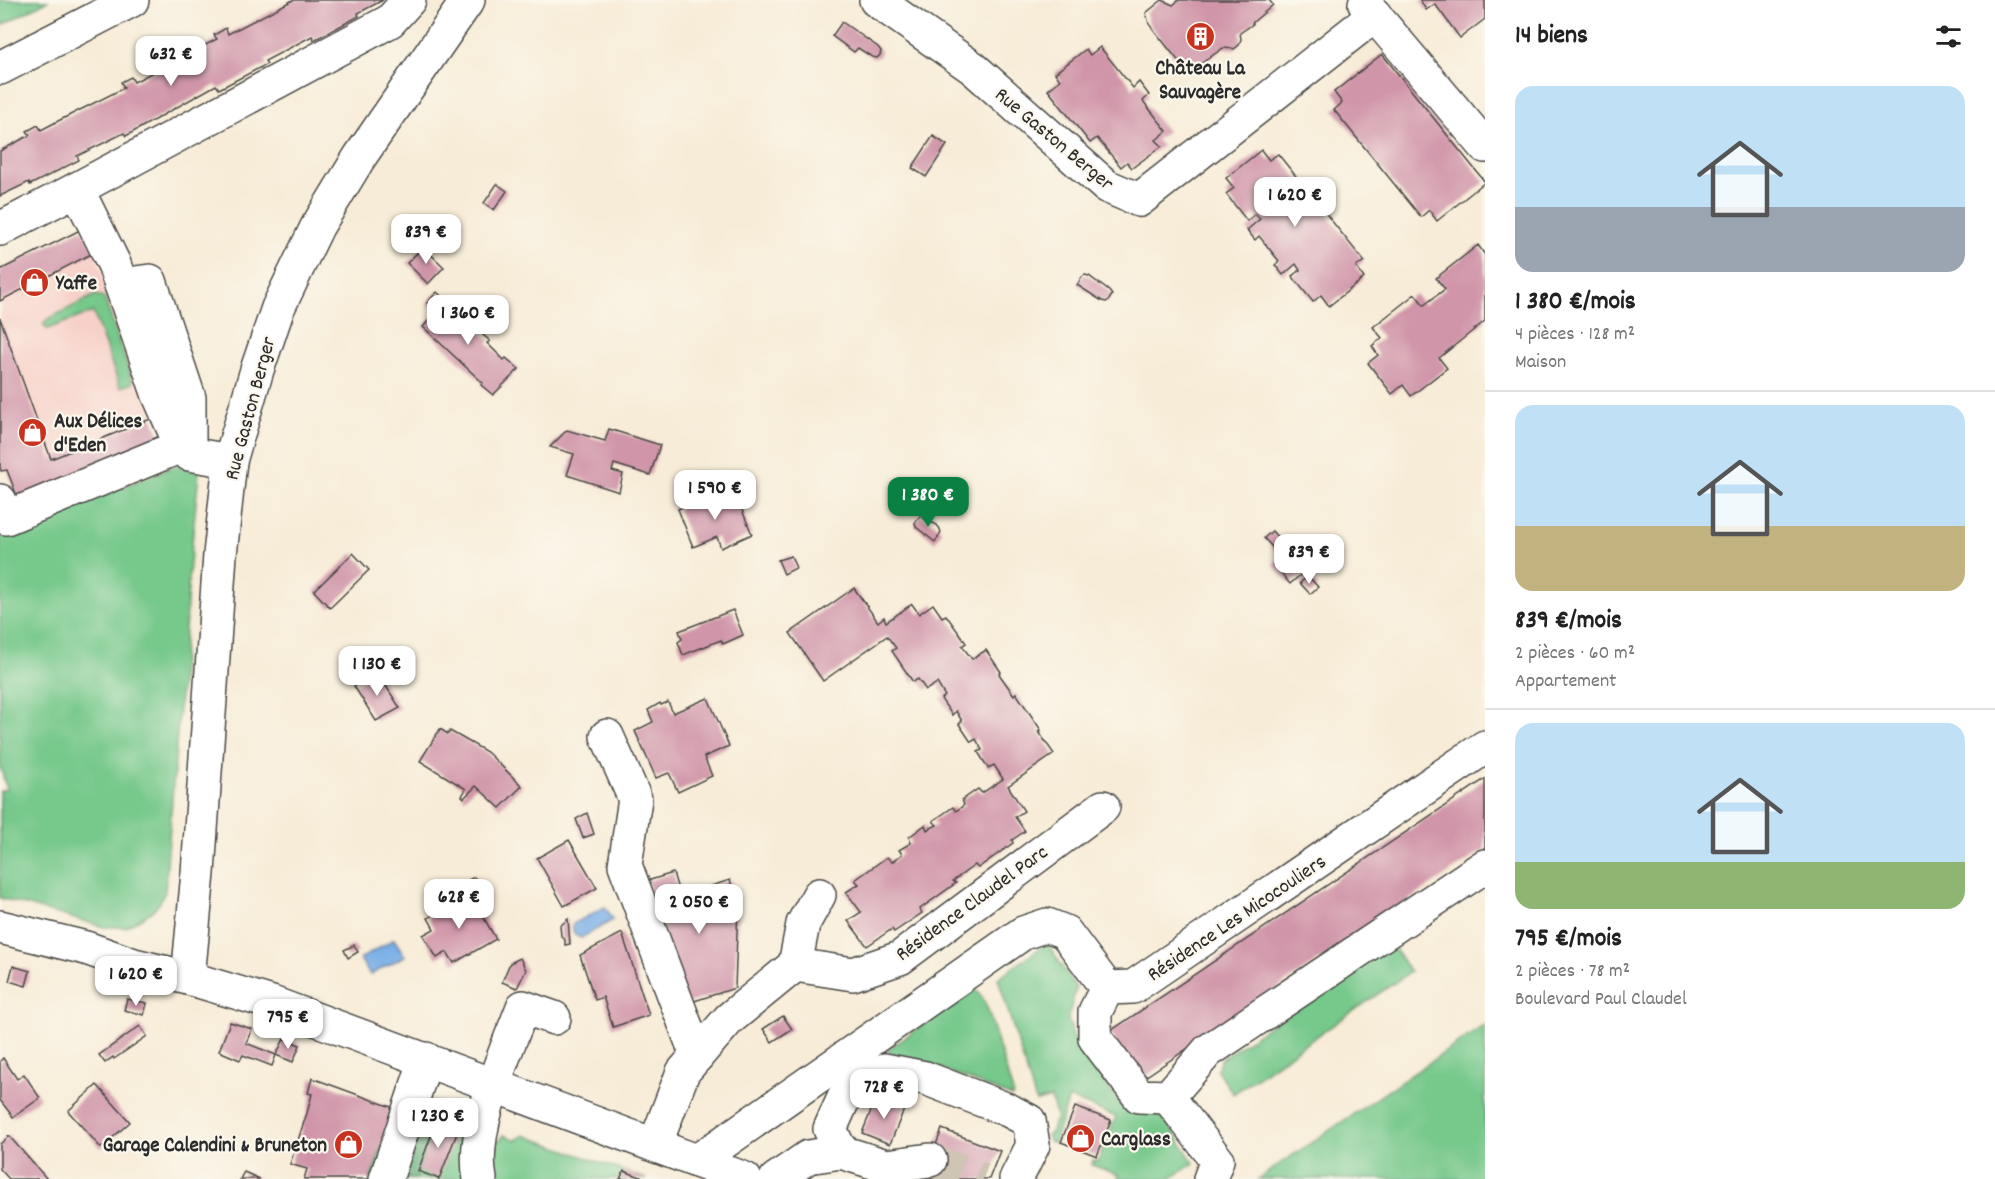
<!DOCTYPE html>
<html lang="fr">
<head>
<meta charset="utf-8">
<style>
	:root { --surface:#fff; --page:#f6f6f6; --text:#222; --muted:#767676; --line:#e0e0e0; --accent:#0b8043 }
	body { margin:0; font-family:Dekko,sans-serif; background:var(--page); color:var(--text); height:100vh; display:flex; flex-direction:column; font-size:22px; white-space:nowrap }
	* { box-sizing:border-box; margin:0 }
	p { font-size:20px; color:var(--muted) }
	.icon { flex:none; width:33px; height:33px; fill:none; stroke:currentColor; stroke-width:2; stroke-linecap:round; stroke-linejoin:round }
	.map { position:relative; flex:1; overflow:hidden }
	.panel { display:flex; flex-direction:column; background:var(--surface); width:510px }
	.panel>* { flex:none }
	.price { position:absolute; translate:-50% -51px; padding:0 14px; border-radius:12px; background:#fff; color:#222; font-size:20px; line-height:39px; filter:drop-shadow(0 2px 3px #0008) }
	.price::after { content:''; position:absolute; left:50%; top:36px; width:18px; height:14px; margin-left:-9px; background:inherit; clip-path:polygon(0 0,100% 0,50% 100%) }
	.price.current { background:var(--accent); color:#fff }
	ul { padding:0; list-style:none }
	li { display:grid; align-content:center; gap:12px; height:318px; padding:0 30px }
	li+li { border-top:2px solid var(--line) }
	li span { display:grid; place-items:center; height:186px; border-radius:18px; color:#555 }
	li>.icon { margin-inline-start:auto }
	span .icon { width:108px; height:108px; fill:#fffc; stroke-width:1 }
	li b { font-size:26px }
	h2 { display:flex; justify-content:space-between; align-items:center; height:72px; padding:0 30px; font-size:26px }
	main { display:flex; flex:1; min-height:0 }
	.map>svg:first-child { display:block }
</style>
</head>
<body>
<main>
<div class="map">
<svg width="1485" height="1179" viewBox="0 0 1485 1179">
	<rect width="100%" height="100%" fill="#fbf7ec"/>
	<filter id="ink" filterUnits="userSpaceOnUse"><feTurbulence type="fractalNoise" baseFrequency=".0167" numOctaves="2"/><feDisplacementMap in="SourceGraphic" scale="12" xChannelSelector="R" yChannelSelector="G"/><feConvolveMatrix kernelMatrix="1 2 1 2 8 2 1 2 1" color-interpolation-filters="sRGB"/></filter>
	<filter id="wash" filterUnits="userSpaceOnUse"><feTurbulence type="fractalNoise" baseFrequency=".008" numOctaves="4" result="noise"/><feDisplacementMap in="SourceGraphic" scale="24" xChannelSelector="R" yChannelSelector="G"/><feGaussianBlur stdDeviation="1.35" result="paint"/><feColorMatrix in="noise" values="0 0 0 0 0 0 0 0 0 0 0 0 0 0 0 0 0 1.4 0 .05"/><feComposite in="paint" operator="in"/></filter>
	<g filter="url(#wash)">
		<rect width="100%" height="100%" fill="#f7ecd7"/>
		<polygon fill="#f7d1c9" points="82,229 95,252 162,444 19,501 0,449 0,270"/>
		<g fill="#76c88b" stroke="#507a5b" stroke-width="1.5">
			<polygon points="0,0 49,0 0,26"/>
			<polygon points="95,295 104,297 133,383 120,387 93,312 47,329 43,324 46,320"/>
			<polygon points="177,465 199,472 190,564 165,892 159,904 150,913 126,927 104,927 0,898 0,791 7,789 0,767 0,536"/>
			<polygon points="1047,943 1076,988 1068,1019 1075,1041 1118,1101 1136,1112 1159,1114 1172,1129 1194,1163 1170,1179 1118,1179 1119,1175 1092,1165 1093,1160 1098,1161 1116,1117 1069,1098 1054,1143 1049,1141 1047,1135 1052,1132 1052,1125 1057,1119 1051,1098 1036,1102 998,978"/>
			<polygon points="1391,943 1410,972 1233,1094 1217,1070 1221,1059"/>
			<polygon points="975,989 982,997 987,1007 1013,1093 1012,1097 927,1063 890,1053 888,1049"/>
			<polygon points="1485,1025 1485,1179 1258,1179 1281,1163"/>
			<polygon points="443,1106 450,1108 450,1112 460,1120 462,1119 465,1121 466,1126 494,1141 500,1140 504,1135 516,1140 524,1135 646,1179 370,1179"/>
		</g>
		<polygon fill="#60ac77" stroke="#466c51" stroke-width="1.5" points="401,1087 443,1106 416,1179 370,1179"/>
		<g fill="#78aee6" stroke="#526c88" stroke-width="1.5">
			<path d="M605,907L613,920L581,938C574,935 572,932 573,924Z"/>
			<polygon points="394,939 405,956 370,975 360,959"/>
		</g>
		<g id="blocks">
			<g fill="#d095a9">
				<polygon points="293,0 383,0 358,13 359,16 314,40 312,36 265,61 267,64 219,89 216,85 126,136 124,133 77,156 79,160 30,185 29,182 0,196 0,151 30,135 27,131 38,125 41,130 58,121 124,88 121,82 131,77 134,82 217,39 214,35 226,28 228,34"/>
				<polygon points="1162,0 1173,5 1179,0 1269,0 1273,5 1252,23 1253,24 1240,33 1241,39 1239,45 1234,49 1223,48 1188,73 1149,24 1146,13"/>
				<polygon points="1420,0 1485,0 1485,19 1460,38 1435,4 1426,10"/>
				<polygon points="842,22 878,47 881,51 880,55 877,58 872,57 858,48 854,52 832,36"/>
				<polygon points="1100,47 1133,88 1139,82 1149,95 1143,101 1167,131 1156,140 1162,146 1132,168 1127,162 1121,167 1097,138 1090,143 1048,90 1060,80 1055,73 1086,49 1090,55"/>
				<polygon points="1382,54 1485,182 1437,221 1429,210 1421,217 1334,110 1342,103 1334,92"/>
				<polygon points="933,136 947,145 926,177 912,168"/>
				<polygon points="1261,150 1269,160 1278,154 1364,261 1356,267 1364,278 1329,306 1321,295 1313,302 1292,276 1300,270 1296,264 1283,275 1275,265 1279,261 1259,236 1255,240 1247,230 1260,219 1255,214 1247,221 1226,194 1234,188 1226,178"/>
				<polygon points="497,184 507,191 494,210 484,203"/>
				<polygon points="82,229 95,252 0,301 0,270"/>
				<polygon points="1478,245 1485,255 1485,321 1439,358 1447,368 1411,396 1403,385 1392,394 1368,363 1378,355 1372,346 1382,338 1373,327 1415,294 1424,305 1445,289 1436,278"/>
				<polygon points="423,247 444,267 428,284 407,263"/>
				<polygon points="1085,275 1089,276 1109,291 1112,295 1109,300 1106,302 1102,301 1077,285 1082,277"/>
				<polygon points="437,292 462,316 461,318 467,323 468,322 490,341 487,343 504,360 506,358 519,369 493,395 481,385 483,383 423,327 436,312 427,303"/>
				<polygon points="0,318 51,459 153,418 162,444 19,501 7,470 1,471 0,467"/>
				<polygon points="609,429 660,445 650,475 614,464 612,471 623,474 619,492 567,475 574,454 550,447 567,430 605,441"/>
				<polygon points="720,491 725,503 737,498 752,534 721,548 717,537 693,547 678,509"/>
				<polygon points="920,516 937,525 940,529 941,533 935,542 916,527 915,523"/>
				<polygon points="1272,531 1306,570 1290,584 1273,564 1281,557 1264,538"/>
				<polygon points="353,553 369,570 330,608 314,591"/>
				<polygon points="791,556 796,568 784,574 778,560"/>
				<polygon points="1308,576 1318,587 1310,594 1300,583"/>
				<polygon points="854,588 878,622 884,617 886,622 912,604 919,614 933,604 942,617 946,615 966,643 962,646 972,659 986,650 1001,672 999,674 1014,695 1016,693 1041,730 1038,731 1054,754 1008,786 1024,811 1015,817 1025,831 1012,840 1013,843 978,868 975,865 953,881 956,883 920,909 922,913 894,932 892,929 867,946 848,921 861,912 846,892 859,884 855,880 887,857 892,862 902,854 899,850 911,843 909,837 925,825 927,830 937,825 933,821 953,807 956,811 964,805 962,800 978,789 982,793 1003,779 994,765 988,768 978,752 982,750 976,739 971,742 959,724 962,721 956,711 952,715 941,699 945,696 937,683 926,690 918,679 913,682 892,651 896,648 887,636 823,681 790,633"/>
				<polygon points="733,610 743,635 723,644 721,640 683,655 678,642 682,639 679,631"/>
				<polygon points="377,672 400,708 376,721 354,686"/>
				<polygon points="708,698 729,746 704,757 712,776 678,792 669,773 656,778 635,731 653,722 648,710 660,703 661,705 668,702 673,713"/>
				<polygon points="440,729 448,734 450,731 487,752 522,786 500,808 476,786 464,798 462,796 466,789 420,761"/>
				<polygon points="1485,779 1485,849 1142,1079 1109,1032"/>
				<polygon points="587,813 594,834 583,838 576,819"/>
				<polygon points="569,840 597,888 564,906 537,858"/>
				<polygon points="673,873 680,896 730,880 738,905 735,988 685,1004 647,881"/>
				<polygon points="474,877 479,885 470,890 465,882"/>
				<polygon points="470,894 496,939 454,963 447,952 437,958 423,935 434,929 428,918"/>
				<polygon points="568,919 570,944 565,945 565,940 561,936 560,926"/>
				<polygon points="622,933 649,1015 613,1027 603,997 595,1000 580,955"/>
				<polygon points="354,945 358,952 348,958 344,950"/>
				<polygon points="520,958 526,970 517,988 502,982 510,963"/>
				<polygon points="13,966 30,971 26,986 9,981"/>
				<polygon points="127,999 147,1003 144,1015 124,1010"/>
				<polygon points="783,1016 792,1029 772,1042 763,1029"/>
				<polygon points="230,1022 252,1029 246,1043 276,1055 272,1066 243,1055 240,1060 219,1051"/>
				<polygon points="140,1026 147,1036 114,1059 113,1057 105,1063 99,1055"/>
				<polygon points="284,1039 300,1045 293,1062 276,1055"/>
				<polygon points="3,1058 17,1079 24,1074 40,1098 13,1117 0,1100 0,1061"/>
				<polygon points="312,1078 394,1108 370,1179 304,1179 307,1169 290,1164 307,1113 312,1094 308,1093"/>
				<polygon points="97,1085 130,1122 101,1148 68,1111"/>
				<polygon points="877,1096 905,1107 890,1144 862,1133"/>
				<polygon points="1075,1107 1111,1120 1097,1156 1061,1142"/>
				<polygon points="437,1120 459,1128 439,1179 418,1171"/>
				<polygon points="942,1129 1000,1151 989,1179 923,1179"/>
				<polygon points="9,1136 47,1179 9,1179 0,1169 0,1144"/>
				<polygon points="624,1171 646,1179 620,1179"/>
				<polygon points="244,1172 260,1179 240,1179"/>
			</g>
		</g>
	</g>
	<g filter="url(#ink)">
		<use href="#blocks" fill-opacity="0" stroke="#4a4845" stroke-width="1.5"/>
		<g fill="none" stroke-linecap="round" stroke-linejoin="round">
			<polyline stroke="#cec5b5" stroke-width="33" stroke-dasharray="33 16" stroke-linecap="butt" points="930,1160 983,1179"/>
			<defs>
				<g id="minor">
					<polyline points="876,0 973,68 1106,186 1139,200 1375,15"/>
					<polyline points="1366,0 1365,4 1485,146"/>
					<polyline points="0,68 132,0"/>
					<polyline points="77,189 114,264 158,393 181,446 189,454 230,461"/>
					<polyline points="0,229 77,189 390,21 409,0"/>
					<polyline points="121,285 150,281 189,398 189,453"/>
					<polyline points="0,501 6,518 181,446"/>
					<polyline points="607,736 635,799 625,865 697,1056"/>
					<polyline points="0,927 86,948 134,965 188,978 272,1003 745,1179"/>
					<polyline points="795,965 853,974 900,958 1103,807"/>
					<polyline points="188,978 198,873 220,555 230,461 257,370 278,308 317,227 359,158 468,0"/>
					<polyline points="1107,988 1095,1012 1095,1038 1139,1096 1168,1097 1217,1160 1210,1179"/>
					<polyline points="1168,1097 1208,1051 1485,866"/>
					<polyline points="655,1145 683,1072 729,1019 795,965 803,924 819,895"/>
					<polyline points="841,1152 830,1129 848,1089 884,1070 925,1078 1008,1110 1029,1121 1033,1145 1016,1179"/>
					<polyline points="697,1161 1023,933 1047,925 1065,932 1107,988 1133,987 1485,747"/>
					<polyline points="386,1179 426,1059"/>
					<path d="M480,1179C470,1128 505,1055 523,1007L554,1018"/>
					<polyline points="776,1179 808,1157 841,1152 886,1166 930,1160"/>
				</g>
			</defs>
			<use href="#minor" stroke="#4a4845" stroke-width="36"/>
			<use href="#minor" stroke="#fff" stroke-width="33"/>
		</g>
	</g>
	<defs>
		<symbol id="building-disc" viewBox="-11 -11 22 22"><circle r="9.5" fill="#c8321e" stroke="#fbf7ec"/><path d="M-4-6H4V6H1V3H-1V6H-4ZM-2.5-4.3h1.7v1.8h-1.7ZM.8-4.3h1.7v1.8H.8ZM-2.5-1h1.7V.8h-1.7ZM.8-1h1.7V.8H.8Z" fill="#fff"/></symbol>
		<symbol id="shop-disc" viewBox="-11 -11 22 22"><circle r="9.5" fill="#c8321e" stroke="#fbf7ec"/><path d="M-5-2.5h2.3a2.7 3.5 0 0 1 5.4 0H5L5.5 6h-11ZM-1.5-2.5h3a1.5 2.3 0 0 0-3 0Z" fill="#fff"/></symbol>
	</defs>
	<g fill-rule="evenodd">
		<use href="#building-disc" x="1184" y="20" width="33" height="33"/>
		<use href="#shop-disc" x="18" y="266" width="33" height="33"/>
		<use href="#shop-disc" x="16" y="416" width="33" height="33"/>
		<use href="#shop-disc" x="1064" y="1122" width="33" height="33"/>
		<use href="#shop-disc" x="332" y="1128" width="33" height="33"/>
	</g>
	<g text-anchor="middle" stroke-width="4.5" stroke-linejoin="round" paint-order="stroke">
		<g font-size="21" font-weight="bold" fill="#2b2b2b" stroke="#fbf7ec" text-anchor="start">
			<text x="1200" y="74" text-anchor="middle">Château La<tspan x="1200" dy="24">Sauvagère</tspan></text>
			<text x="56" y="289">Yaffe</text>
			<text x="54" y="427">Aux Délices<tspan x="54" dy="24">d'Eden</tspan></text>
			<text x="1101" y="1145">Carglass</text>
			<text x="327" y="1151" text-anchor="end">Garage Calendini &amp; Bruneton</text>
		</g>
		<g font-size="21" fill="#2b2b2b" stroke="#fbf7ec">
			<text transform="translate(1055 138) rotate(40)" y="7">Rue Gaston Berger</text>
			<text transform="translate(249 408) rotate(-75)" y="7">Rue Gaston Berger</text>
			<text transform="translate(971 902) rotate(-36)" y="7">Résidence Claudel Parc</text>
			<text transform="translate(1236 917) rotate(-34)" y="7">Résidence Les Micocouliers</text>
		</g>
	</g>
</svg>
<b class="price" style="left:171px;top:87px">632 €</b>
<b class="price" style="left:1295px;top:228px">1 620 €</b>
<b class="price" style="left:426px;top:265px">839 €</b>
<b class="price" style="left:468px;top:346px">1 360 €</b>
<b class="price" style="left:715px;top:521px">1 590 €</b>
<b class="price current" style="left:928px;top:528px">1 380 €</b>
<b class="price" style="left:1309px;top:585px">839 €</b>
<b class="price" style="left:377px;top:697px">1 130 €</b>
<b class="price" style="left:459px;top:930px">628 €</b>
<b class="price" style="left:699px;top:935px">2 050 €</b>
<b class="price" style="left:136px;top:1007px">1 620 €</b>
<b class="price" style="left:288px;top:1050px">795 €</b>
<b class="price" style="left:884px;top:1120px">728 €</b>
<b class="price" style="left:438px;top:1149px">1 230 €</b>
</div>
<section class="panel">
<h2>14 biens<svg class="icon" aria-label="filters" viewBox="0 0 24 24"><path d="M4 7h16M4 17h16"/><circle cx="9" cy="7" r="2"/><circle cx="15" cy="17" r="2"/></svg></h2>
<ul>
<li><span style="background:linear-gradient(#bfe0f5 65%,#9aa5b1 0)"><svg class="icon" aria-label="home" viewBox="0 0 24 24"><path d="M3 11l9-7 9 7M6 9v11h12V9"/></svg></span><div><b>1 380 €/mois</b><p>4 pièces · 128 m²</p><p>Maison</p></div></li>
<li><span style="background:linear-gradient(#bfe0f5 65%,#c2b280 0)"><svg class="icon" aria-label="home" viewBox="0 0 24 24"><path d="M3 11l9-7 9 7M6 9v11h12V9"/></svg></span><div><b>839 €/mois</b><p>2 pièces · 60 m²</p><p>Appartement</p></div></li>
<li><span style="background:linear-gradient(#bfe0f5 75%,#8fb573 0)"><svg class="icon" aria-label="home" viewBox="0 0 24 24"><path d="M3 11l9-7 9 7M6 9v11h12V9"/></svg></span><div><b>795 €/mois</b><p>2 pièces · 78 m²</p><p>Boulevard Paul Claudel</p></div></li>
</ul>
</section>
</main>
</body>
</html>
